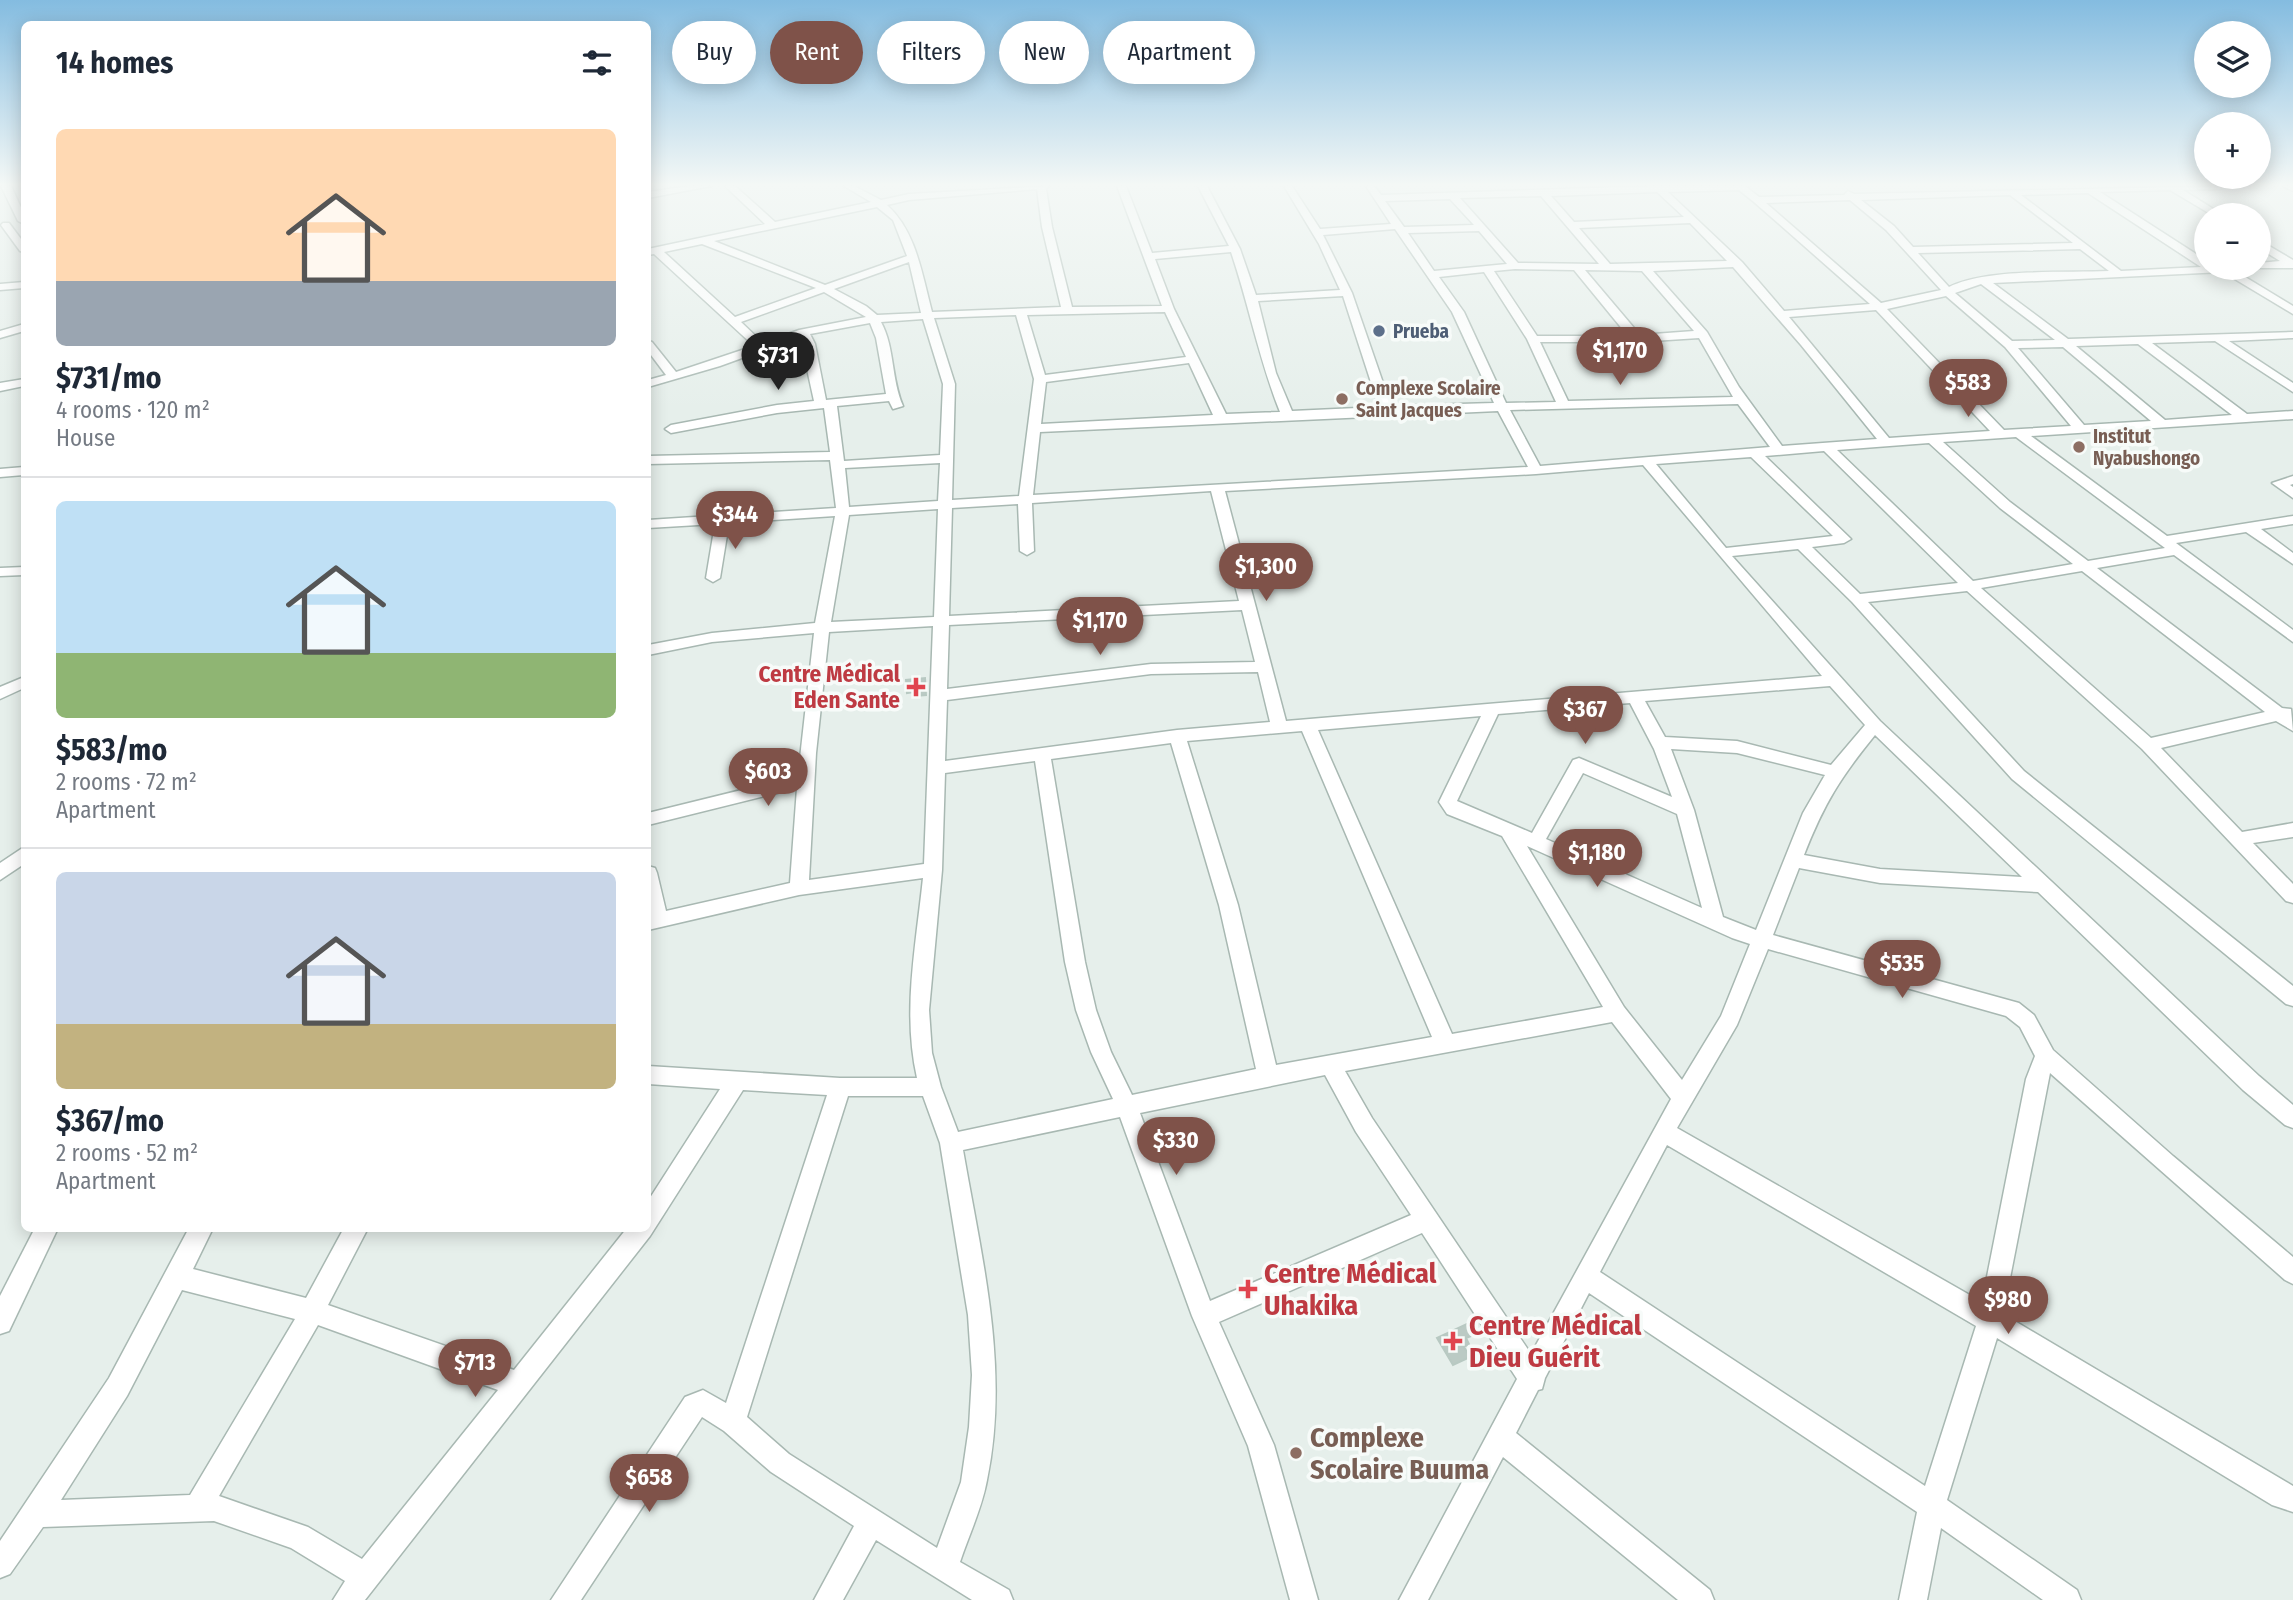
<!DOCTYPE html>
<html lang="en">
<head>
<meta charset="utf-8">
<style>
	:root { --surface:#fff; --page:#f6f6f7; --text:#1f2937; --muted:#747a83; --line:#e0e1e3; --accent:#7f5249 }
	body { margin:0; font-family:"Fira Sans Condensed",sans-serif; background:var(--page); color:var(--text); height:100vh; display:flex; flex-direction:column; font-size:26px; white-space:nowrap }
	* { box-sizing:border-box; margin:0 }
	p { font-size:23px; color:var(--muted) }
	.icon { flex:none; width:38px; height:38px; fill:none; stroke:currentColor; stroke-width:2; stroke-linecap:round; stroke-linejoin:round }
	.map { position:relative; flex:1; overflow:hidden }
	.side { position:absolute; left:21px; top:21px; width:630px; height:1211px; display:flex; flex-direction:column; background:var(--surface); border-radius:10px; box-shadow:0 4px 18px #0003 }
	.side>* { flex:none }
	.top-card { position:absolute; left:672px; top:21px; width:665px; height:63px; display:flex; gap:14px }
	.buttons { position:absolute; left:2194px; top:21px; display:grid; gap:14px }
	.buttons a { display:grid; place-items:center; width:77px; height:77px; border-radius:50%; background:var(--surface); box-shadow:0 4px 18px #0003; font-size:35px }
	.price { position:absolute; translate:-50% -60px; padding:0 16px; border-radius:24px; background:var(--accent); color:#fff; font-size:23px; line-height:46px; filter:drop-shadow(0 2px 4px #0008) }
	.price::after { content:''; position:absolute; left:50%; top:42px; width:21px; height:16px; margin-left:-10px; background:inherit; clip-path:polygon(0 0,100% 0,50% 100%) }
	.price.on { background:#222; color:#fff }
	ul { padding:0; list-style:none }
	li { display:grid; align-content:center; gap:14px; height:371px; padding:0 35px }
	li+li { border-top:2px solid var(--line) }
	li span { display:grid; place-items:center; height:217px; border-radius:10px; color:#555 }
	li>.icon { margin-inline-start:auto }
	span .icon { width:126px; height:126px; fill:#fffc; stroke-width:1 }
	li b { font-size:30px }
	h2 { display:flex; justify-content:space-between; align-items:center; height:84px; padding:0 35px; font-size:30px }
	.tag { padding:0 24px; border-radius:32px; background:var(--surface); box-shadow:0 4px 18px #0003; font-size:24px; line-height:63px }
	.tag.on { background:var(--accent); color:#fff }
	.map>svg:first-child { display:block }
</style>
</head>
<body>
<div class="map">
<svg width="2293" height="1600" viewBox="0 0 2293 1600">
	<rect width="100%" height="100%" fill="#e6efeb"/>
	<g fill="#bbcac4" stroke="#b8c9c2" stroke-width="2">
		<polygon points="925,678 926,695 915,696 914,692 907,693 906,680"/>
		<polygon points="1469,1323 1476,1334 1466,1338 1469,1344 1464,1347 1470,1357 1453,1365 1437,1338"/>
	</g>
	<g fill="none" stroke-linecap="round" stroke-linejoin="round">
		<defs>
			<g id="minor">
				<polygon points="1,186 11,186 24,214 24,224 18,221"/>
				<polygon points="690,186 711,186 648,198 648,192"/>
				<path d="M725,186H735L775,222L871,202L844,186H854L881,200L909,194L1049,186L1046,189L1052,227L1072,307L1162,306L1117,186H1126L1152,253L1229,246L1198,186H1207L1240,249L1256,295L1340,290L1319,244L1284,186H1292L1320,229L1391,224L1366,186H1374L1381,195L1656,186H1745L1759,197L1844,195L1848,191L1854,194L2225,186L2221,189L2183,190L2223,215H2212L2170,190L2100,192L2207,261V268H2251L2237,272L2293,306V314L2223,272L1993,283L2068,339L2293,332V338L2229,341L2293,383V392L2215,341L2152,343L2247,414L2293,411V419L2031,436L2167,536L2293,516V524L2261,529L2293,553V564L2246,532L2176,543L2293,630V642L2174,555L2097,568L2282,708L2291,709L2293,731L2276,721L2161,748L2242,832L2293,823V837L2253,843L2293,884V903L2286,901L2142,749L1967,591L1868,602L2024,771L2293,986V1006L2286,1004L2012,779L1852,602L1798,549L1732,556L1880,721L2259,1076L2293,1105V1128L2285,1125L2243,1090L2038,892L1880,883L1799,868L1773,935L2019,1003L2034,1015L2053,1050L2173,1156L2293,1257V1284L2285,1280L2050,1073L2003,1314L2293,1486V1512L2272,1505L1997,1338L1947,1500L2077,1590L2081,1600H2043L1941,1528L1927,1600H1899L1917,1512L1589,1293L1545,1378L1542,1389L1538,1390L1516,1433L1710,1590L1714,1600H1678L1503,1457L1428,1600H1399L1517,1379L1422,1233L1219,1322L1274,1445L1318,1600H1290L1248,1446L1192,1316L1120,1117L963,1150C982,1260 1010,1369 987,1480C982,1508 969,1535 960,1562L1009,1590L1013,1600H972L876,1540L843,1600H814L854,1526L771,1472L724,1431L702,1417L581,1600H551L685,1397L703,1390L726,1403L827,1095L743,1090L650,1236L365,1600H333L345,1581L291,1548L214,1521L43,1527L10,1574L0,1578V1541L109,1378L189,1228H213L193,1269L306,1298L344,1228H368L328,1305L514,1370L627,1228H648V1201L720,1089L648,1084V1066L840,1078H917C902,1012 916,945 923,878L799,895L648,930V866L655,868L657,873L666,911L790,883L797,788L648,825V813L798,776L814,633L712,642L648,655V645L712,633L815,623L835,516L729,523L720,578L713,582L706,578L715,524L648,528V520L836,508L830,460L648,464V456L830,452L824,408L777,413L671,433L665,429L671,425L777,405L814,401L800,337L720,366L648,387V380L666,375L648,351V341L652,342L676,372L754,346L654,254L648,255V249L765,224ZM1037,189L1042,227L1061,307L932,312C922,274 916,231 887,205L909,200ZM1739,190L1754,202L1870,304L1784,311L1742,262L1668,192ZM1657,192L1684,217L1574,222L1551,196ZM2088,193L2201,267L2121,271L2021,195ZM2010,195L2073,243L1913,247L1894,226L1861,200ZM1541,196L1599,264L1518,263L1460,198ZM1450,199L1474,225L1404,227L1385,201ZM1850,200L1886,230L1941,290L1881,303L1766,203ZM877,207L893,220L907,256L825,285L714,241ZM1690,223L1727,261L1610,264L1579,228ZM1395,229L1452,312L1494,403L1391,406L1352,293L1323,235ZM1479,231L1507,264L1434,271L1408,233ZM702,244L816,288L735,317L664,252ZM2080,249L2109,271C2065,273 1988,268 1949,287L1918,253ZM1231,252C1249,305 1259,360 1280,412L1226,414L1174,309L1155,259ZM909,262L921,313L877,315L866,306L834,289ZM1733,267L1801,345L1877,439L1782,446L1739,387L1707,332L1653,271ZM1515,269L1574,270L1628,336H1537L1494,271ZM1585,270L1642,271L1694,331L1640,335ZM1484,272L1527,339L1556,402L1506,403L1464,312L1439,277ZM1981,284L2055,340L2012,341L1955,293ZM824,292L866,317L799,330L763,343L741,322ZM1343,296L1379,407L1292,411L1276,373L1258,301ZM1946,296L2005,347L2071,426L2004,430L1887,309ZM1876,310L1990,431L1889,438L1789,317ZM1165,312L1186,357L1045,375L1027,315ZM1016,315L1034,379L1019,496L952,500L955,384L934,318ZM923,319L943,384L940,455L844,461L837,406L889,401L893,409L903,406C891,379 895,348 881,322ZM870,323L876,338L886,394L826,400L815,344L810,334ZM1699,338L1733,397L1568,401L1540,342H1637ZM2138,344L2232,415L2165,420L2076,346ZM2063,347L2151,421L2084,425L2018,348ZM1189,363L1213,415L1041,424L1046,382ZM1738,404L1770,447L1540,466L1510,410ZM1498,411L1528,467L1033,495L1040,432ZM2016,437L2165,548L2088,561L2010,502L1943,442ZM1929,443L2000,508L2073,564L1973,581L1837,450ZM1824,451L1958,583L1860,594L1812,547L1844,543L1851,539L1765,456ZM1751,457L1833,536L1726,548L1656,464ZM940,463L938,501L849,507L845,468ZM1643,465L1822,676L1286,721L1225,491L1536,474ZM1211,491L1239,601L949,616L952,508L1018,504L1020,551L1027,555L1034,551L1032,503ZM938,509L934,617L831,622L849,515ZM2082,571L2265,712L2151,738L1981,588ZM1242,610L1255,662L1151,664L947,689L949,625ZM933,626L924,864L809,880L816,753L829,632ZM1258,672L1270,722L1177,730L945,761L947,700L1151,674ZM1830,686L1865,725L1831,765L1737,741L1665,737L1645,701ZM1630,703L1654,749L1672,797L1579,758L1573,760L1532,833L1457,801L1498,714ZM1481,716L1439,802L1447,814L1502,836L1603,1007L1452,1034L1318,730ZM1302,731L1432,1037L1276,1065L1238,905L1187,741ZM1875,735L2022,877L1880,869L1804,855C1824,804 1840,778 1875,735ZM1171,743L1219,905L1256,1069L1132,1095L1111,1052L1096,1010L1085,962L1051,759ZM1671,749L1737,753L1825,775L1803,813L1756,930L1723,917L1694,810ZM1035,761L1065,962L1076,1010L1091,1052L1113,1099L958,1132L941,1087L932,1053L929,1010L942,870L945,773ZM1583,773L1677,814L1702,908L1546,839ZM1527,846L1732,938L1750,944L1721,1016L1682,1080L1624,1007ZM1768,949L2006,1016L2020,1027L2035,1056L2026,1079L1982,1302L1677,1128L1737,1025ZM1612,1022L1671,1099L1531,1354L1372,1118L1345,1071ZM1325,1075L1356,1132L1411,1215L1210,1301L1140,1113ZM848,1096H923L940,1143L968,1315L972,1375L969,1427L961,1482L937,1548L789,1454L747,1417ZM1667,1145L1976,1326L1925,1486L1600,1272ZM182,1290L295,1319L190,1495L61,1500L127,1396ZM318,1325L498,1390L362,1559L308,1527L219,1496Z"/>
				<polygon points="2283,186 2293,186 2293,191"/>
				<polygon points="3,223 9,223 24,243 24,252 20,251 1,225"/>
				<polygon points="2259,240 2293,260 2293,268 2255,268 2259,268 2259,263 2280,261 2259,248"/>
				<polygon points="24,282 24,288 0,290 0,284"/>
				<polygon points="24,324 24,331 0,338 0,331"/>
				<polygon points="24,379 24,386 0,391 0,383"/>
				<polygon points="24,467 24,475 0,477 0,469"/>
				<polygon points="2293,476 2293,484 2290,485 2293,487 2293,498 2272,483"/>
				<polygon points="24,567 24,575 0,576 0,568"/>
				<polygon points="24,677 24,688 0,699 0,687"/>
				<polygon points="24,847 24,864 0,880 0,863"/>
				<polygon points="35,1228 58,1228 9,1331 0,1334 0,1296"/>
			</g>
		</defs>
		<use href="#minor" stroke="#a8b8b2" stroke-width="3"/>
		<use href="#minor" fill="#fff" fill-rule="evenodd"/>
	</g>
	<linearGradient id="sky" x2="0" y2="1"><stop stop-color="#84bce0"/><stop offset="0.45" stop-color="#f4f8f6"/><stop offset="1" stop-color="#f4f8f6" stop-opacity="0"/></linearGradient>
	<rect width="2293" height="410" fill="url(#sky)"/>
	<circle fill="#5c6f8a" stroke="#f7fbf9" stroke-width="2.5" cx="1379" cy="331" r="7"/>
	<g fill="#8d6e63" stroke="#f7fbf9" stroke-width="2.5">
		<circle cx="1342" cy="399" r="7"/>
		<circle cx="2079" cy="447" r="7"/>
		<circle cx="1296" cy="1453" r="7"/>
	</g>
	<g fill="#e0444e" stroke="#f7fbf9" stroke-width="2.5">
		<path d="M912.5 676.5h7v7h7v7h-7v7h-7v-7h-7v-7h7z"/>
		<path d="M1244.5 1278.5h7v7h7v7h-7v7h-7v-7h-7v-7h7z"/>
		<path d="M1449.5 1330.5h7v7h7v7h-7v7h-7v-7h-7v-7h7z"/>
	</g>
	<g text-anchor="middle" stroke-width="7" stroke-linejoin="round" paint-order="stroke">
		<g font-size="19" font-weight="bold" fill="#4e5e75" stroke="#f7fbf9" text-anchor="start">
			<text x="1393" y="338">Prueba</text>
		</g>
		<g font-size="19" font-weight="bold" fill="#785e54" stroke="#f7fbf9" text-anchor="start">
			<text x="1356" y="395">Complexe Scolaire<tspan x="1356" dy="22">Saint Jacques</tspan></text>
			<text x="2093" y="443">Institut<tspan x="2093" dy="22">Nyabushongo</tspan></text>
		</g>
		<g font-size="23" font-weight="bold" fill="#be3a42" stroke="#f7fbf9" text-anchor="end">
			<text x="900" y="682">Centre Médical<tspan x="900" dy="26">Eden Sante</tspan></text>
		</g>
		<g font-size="28" font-weight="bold" fill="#be3a42" stroke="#f7fbf9" text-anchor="start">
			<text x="1264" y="1283">Centre Médical<tspan x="1264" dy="32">Uhakika</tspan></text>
			<text x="1469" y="1335">Centre Médical<tspan x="1469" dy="32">Dieu Guérit</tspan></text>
		</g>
		<g font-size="28" font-weight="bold" fill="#785e54" stroke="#f7fbf9" text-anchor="start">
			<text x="1310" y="1447">Complexe<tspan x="1310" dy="32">Scolaire Buuma</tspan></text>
		</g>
	</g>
</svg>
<div class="buttons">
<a><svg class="icon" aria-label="layers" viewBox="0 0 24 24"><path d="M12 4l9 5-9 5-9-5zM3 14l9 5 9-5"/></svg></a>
<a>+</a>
<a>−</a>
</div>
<b class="price" style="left:1620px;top:387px">$1,170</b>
<b class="price on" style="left:778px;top:392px">$731</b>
<b class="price" style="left:1968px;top:419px">$583</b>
<b class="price" style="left:735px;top:551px">$344</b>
<b class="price" style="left:1266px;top:603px">$1,300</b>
<b class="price" style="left:1100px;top:657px">$1,170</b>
<b class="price" style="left:1585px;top:746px">$367</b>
<b class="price" style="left:768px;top:808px">$603</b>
<b class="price" style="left:1597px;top:889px">$1,180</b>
<b class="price" style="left:1902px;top:1000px">$535</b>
<b class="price" style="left:1176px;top:1177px">$330</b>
<b class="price" style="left:2008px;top:1336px">$980</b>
<b class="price" style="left:475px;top:1399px">$713</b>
<b class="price" style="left:649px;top:1514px">$658</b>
<div class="top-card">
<a class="tag">Buy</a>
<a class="tag on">Rent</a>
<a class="tag">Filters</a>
<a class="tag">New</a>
<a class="tag">Apartment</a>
</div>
<section class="side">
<h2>14 homes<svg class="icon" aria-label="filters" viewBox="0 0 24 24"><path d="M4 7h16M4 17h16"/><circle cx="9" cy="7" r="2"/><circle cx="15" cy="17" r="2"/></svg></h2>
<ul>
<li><span style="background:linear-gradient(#ffd9b3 70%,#9aa5b1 0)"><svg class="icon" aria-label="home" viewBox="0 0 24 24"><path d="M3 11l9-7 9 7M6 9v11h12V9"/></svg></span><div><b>$731/mo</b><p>4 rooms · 120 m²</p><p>House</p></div></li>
<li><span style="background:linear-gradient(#bfe0f5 70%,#8fb573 0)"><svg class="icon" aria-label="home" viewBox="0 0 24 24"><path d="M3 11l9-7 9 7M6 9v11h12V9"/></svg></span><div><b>$583/mo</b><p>2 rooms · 72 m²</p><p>Apartment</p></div></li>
<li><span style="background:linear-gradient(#c9d6e8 70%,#c2b280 0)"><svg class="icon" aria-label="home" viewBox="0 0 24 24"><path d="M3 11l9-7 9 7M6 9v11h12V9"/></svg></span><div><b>$367/mo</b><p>2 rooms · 52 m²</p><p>Apartment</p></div></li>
</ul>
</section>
</div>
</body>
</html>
